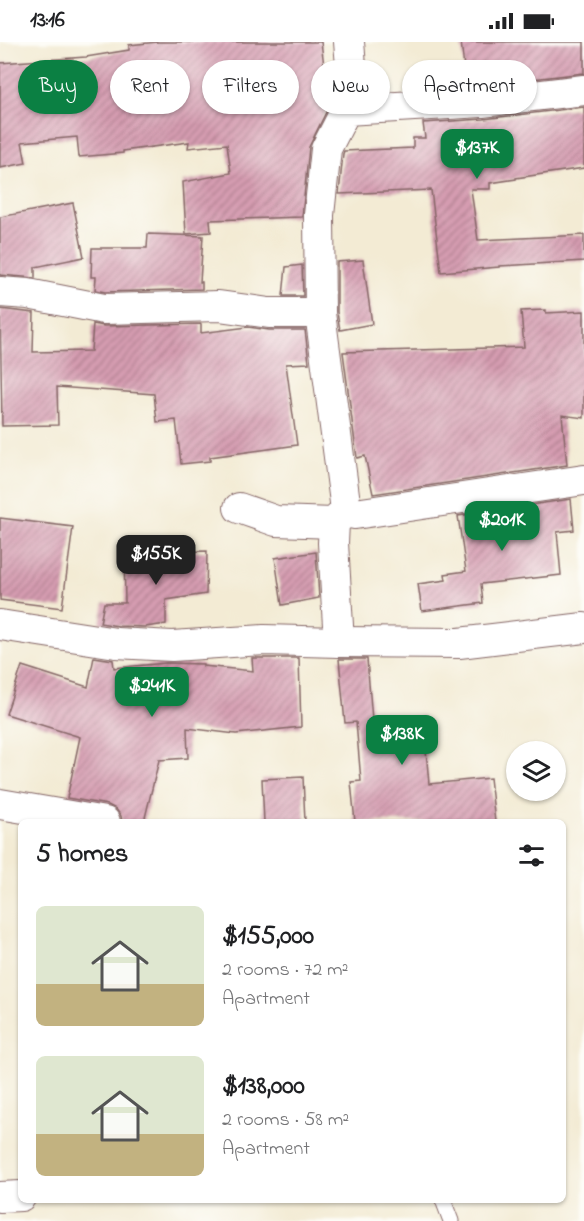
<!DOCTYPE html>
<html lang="en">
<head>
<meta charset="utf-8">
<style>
	:root { --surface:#fff; --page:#f2f2f2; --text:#202124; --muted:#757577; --accent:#0b8043 }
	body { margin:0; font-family:"Indie Flower",sans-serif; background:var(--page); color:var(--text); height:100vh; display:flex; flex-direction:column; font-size:22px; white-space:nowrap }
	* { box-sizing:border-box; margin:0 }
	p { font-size:20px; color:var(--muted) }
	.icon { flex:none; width:33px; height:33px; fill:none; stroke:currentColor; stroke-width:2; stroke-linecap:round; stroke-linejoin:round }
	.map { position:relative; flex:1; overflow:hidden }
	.sheet { position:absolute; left:18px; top:777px; width:548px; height:384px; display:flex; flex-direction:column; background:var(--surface); border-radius:9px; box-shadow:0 2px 4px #0004 }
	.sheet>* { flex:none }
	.guide { position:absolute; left:18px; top:18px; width:549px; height:54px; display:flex; gap:12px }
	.fabs { position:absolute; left:506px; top:699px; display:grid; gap:12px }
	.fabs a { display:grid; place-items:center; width:60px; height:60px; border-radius:50%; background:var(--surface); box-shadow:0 2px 4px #0004; font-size:30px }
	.price { position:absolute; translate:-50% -51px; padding:0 14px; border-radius:12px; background:var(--accent); color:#fff; font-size:20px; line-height:39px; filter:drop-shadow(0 2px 3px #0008) }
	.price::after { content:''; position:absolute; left:50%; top:36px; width:18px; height:14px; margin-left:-9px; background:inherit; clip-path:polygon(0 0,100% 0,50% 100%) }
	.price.active { background:#222; color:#fff }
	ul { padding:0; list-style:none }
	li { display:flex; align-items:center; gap:18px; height:150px; padding:0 18px }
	li span { display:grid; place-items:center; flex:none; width:168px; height:120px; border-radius:9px; color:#555 }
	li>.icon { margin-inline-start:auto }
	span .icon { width:72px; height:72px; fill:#fffc; stroke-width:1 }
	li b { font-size:26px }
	h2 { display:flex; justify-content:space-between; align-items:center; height:72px; padding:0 18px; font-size:26px }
	.chip { padding:0 21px; border-radius:27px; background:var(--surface); box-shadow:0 2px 4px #0004; font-size:21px; line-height:54px }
	.chip.active { background:var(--accent); color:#fff }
	.status { display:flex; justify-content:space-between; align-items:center; height:42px; padding:0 30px; background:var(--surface); direction:ltr }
	.status svg { height:16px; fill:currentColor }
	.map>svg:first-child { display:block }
</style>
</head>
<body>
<div class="status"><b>13:16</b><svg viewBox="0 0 49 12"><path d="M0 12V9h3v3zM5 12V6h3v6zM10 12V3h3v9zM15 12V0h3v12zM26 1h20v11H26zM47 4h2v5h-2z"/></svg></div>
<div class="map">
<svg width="584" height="1179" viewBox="0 0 584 1179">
	<defs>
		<pattern id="building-hatch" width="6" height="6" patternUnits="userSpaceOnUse" patternTransform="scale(1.5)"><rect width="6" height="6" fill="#d59cb1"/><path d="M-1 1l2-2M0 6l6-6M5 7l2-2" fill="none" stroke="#af7f90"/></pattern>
	</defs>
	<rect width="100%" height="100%" fill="#fdfcf7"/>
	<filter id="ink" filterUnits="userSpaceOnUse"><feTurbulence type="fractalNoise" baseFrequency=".0167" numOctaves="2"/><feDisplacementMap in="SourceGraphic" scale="12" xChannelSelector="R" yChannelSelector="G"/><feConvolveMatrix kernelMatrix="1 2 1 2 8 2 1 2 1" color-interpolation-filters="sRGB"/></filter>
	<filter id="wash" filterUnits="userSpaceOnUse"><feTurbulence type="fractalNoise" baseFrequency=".008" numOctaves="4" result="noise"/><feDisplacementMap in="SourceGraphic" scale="24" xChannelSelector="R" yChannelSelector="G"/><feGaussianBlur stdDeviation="1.35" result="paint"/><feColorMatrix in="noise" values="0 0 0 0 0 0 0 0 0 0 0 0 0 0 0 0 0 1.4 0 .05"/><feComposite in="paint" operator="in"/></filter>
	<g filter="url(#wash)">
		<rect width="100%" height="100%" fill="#f3ebd4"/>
		<g id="blocks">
			<g fill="url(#building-hatch)">
				<polygon points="158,0 321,0 329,64 309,105 302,175 210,178 211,190 186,192 183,140 231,131 227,102 188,106 189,100 123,109 123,111 79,115 77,95 22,100 26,121 0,126 0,21 86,15 129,8 129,3"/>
				<polygon points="461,0 584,0 584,31 480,43 419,46 418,39 465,33"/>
				<polygon points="584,65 584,126 516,136 516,137 490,141 490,147 471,147 478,198 584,193 584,219 499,224 499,225 441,230 431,148 339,152 343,112 344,109 413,106 413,96 425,96 423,81 484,77"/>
				<polygon points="73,161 84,215 35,225 35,236 0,233 0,175"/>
				<polygon points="148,192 203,194 200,240 202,240 202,247 105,250 95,248 96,235 91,235 92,206 147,206"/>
				<polygon points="363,218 372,282 340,288 337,270 337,220"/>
				<polygon points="302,223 303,254 283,254 286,225"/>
				<polygon points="0,267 34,271 33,310 91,309 93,282 104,284 201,282 201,291 248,285 269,288 305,288 309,321 286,322 297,403 210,415 210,419 181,422 176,378 157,380 154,352 57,345 58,383 2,384"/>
				<polygon points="546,268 546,271 584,269 584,376 562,373 567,423 373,452 365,414 357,416 343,310 524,305 521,269"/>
				<polygon points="571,457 574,488 557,490 561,533 481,542 483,561 422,569 418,542 446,538 445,532 466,529 458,474"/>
				<polygon points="0,476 73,485 62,566 0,558"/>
				<polygon points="207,509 206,552 166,558 166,582 145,585 118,584 100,581 104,561 125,561 124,511"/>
				<polygon points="316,510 319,556 282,563 275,516"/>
				<polygon points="94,615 113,618 114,626 166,621 203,622 203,624 253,629 252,616 299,616 301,685 236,692 187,686 188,716 159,718 144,780 122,780 121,774 116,767 108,763 67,756 80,695 6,672 22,624 88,645"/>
				<polygon points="339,617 367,617 372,678 423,674 429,742 490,736 495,780 355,780 351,740 361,739 356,680 345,681"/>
				<polygon points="303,735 305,780 264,780 262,737"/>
			</g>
		</g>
	</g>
	<g filter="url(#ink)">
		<use href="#blocks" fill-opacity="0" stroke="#856666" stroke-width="1.5"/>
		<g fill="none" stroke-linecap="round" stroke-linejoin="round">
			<defs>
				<polyline id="service" points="443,1158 451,1179"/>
				<g id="minor">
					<polyline points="584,48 482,60 346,68 326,107 319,173 320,271 346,468 350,471 355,472 584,438"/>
					<polyline points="346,68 351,24 349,0"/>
					<polyline points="0,250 28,252 104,267 219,264 269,271 320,271"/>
					<polyline points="239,466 276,479 334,481"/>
					<polyline points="0,583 116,601 172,604 264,598 339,600 459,601 584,586"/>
					<polyline points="339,600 333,501 334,481 346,468"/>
					<polyline points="0,762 105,780"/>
					<polyline points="0,1155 21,1154"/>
				</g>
			</defs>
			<use href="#service" stroke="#856666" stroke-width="17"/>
			<use href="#minor" stroke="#856666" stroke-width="32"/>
			<use href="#service" stroke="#fff" stroke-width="15"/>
			<use href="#minor" stroke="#fff" stroke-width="30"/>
		</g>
	</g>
</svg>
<div class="fabs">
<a><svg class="icon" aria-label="layers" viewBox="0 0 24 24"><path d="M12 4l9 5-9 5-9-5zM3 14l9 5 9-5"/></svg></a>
</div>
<b class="price" style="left:477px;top:138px">$137K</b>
<b class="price" style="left:502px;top:510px">$201K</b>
<b class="price active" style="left:156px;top:544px">$155K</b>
<b class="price" style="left:152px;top:676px">$241K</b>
<b class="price" style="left:402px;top:724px">$138K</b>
<div class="guide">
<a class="chip active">Buy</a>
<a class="chip">Rent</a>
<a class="chip">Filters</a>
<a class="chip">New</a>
<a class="chip">Apartment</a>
</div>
<section class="sheet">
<h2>5 homes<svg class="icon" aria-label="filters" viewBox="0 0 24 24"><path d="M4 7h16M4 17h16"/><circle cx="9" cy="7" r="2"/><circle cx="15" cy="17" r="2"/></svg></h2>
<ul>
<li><span style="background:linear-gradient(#dfe7d0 65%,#c2b280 0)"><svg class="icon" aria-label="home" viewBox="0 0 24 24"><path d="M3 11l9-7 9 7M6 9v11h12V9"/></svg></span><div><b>$155,000</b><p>2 rooms · 72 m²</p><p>Apartment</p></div></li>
<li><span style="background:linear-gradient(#dfe7d0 65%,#c2b280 0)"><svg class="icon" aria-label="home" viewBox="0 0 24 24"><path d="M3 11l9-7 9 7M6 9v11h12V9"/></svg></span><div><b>$138,000</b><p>2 rooms · 58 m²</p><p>Apartment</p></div></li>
</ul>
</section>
</div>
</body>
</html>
